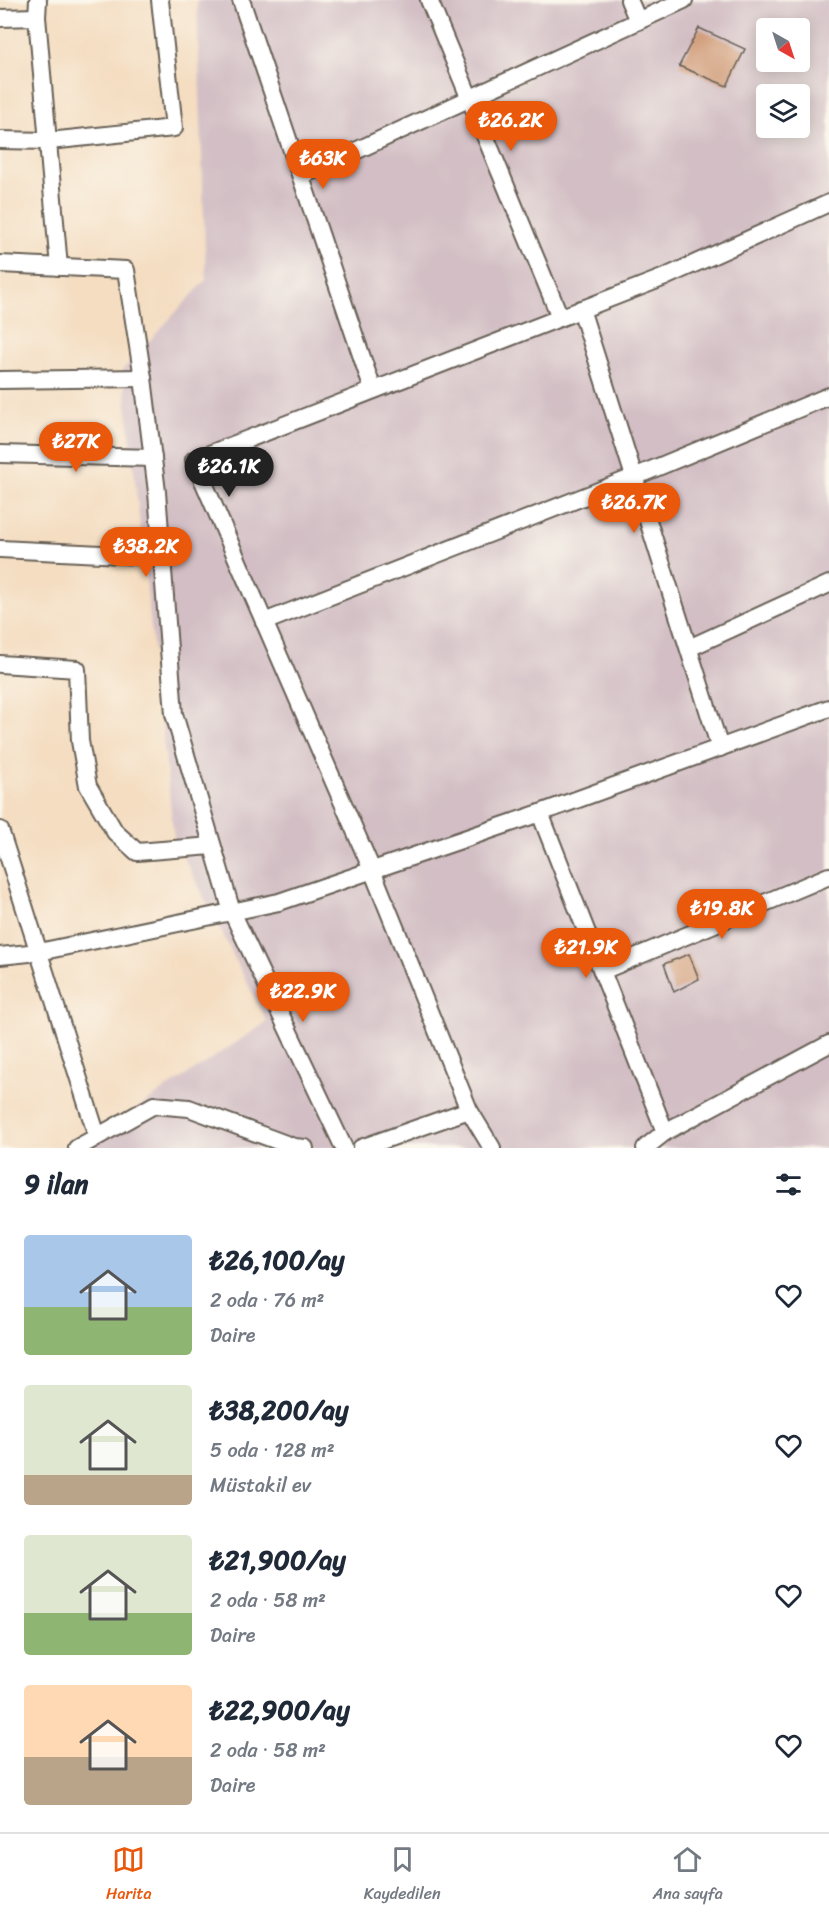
<!DOCTYPE html>
<html lang="tr">
<head>
<meta charset="utf-8">
<style>
	:root { --surface:#fff; --page:#f6f6f7; --text:#1f2937; --muted:#747a83; --line:#e0e1e3; --accent:#ea580c }
	body { margin:0; font-family:Sriracha,sans-serif; background:var(--page); color:var(--text); height:100vh; display:flex; flex-direction:column; font-size:22px; white-space:nowrap }
	* { box-sizing:border-box; margin:0 }
	p { font-size:20px; color:var(--muted) }
	.icon { flex:none; width:33px; height:33px; fill:none; stroke:currentColor; stroke-width:2; stroke-linecap:round; stroke-linejoin:round }
	.map { position:relative; height:1148px; overflow:hidden }
	.sheet { display:flex; flex-direction:column; background:var(--surface); flex:1 }
	.sheet>* { flex:none }
	.needle { width:39px; rotate:141deg }
	.controls { position:absolute; left:756px; top:18px; display:grid; gap:12px }
	.controls a { display:grid; place-items:center; width:54px; height:54px; border-radius:6px; background:var(--surface); box-shadow:0 3px 15px #0003; font-size:30px }
	.price { position:absolute; translate:-50% -51px; padding:0 14px; border-radius:21px; background:var(--accent); color:#fff; font-size:20px; line-height:39px; filter:drop-shadow(0 2px 3px #0008) }
	.price::after { content:''; position:absolute; left:50%; top:36px; width:18px; height:14px; margin-left:-9px; background:inherit; clip-path:polygon(0 0,100% 0,50% 100%) }
	.price.current { background:#222; color:#fff }
	ul { padding:0; list-style:none }
	li { display:flex; align-items:center; gap:18px; height:150px; padding:0 24px }
	li span { display:grid; place-items:center; flex:none; width:168px; height:120px; border-radius:6px; color:#555 }
	li>.icon { margin-inline-start:auto }
	span .icon { width:72px; height:72px; fill:#fffc; stroke-width:1 }
	li b { font-size:26px }
	h2 { display:flex; justify-content:space-between; align-items:center; height:72px; padding:0 24px; font-size:26px }
	.tabs { display:flex; justify-content:space-around; align-items:center; height:84px; border-top:2px solid var(--line); background:var(--surface); font-size:16px; color:var(--muted) }
	.tabs a { display:grid; justify-items:center; gap:3px }
	.tabs .current { color:var(--accent) }
	.map>svg:first-child { display:block }
</style>
</head>
<body>
<div class="map">
<svg width="829" height="1148" viewBox="0 0 829 1148">
	<rect width="100%" height="100%" fill="#fbf7ec"/>
	<filter id="ink" filterUnits="userSpaceOnUse"><feTurbulence type="fractalNoise" baseFrequency=".0167" numOctaves="2"/><feDisplacementMap in="SourceGraphic" scale="12" xChannelSelector="R" yChannelSelector="G"/><feConvolveMatrix kernelMatrix="1 2 1 2 8 2 1 2 1" color-interpolation-filters="sRGB"/></filter>
	<filter id="wash" filterUnits="userSpaceOnUse"><feTurbulence type="fractalNoise" baseFrequency=".008" numOctaves="4" result="noise"/><feDisplacementMap in="SourceGraphic" scale="24" xChannelSelector="R" yChannelSelector="G"/><feGaussianBlur stdDeviation="1.35" result="paint"/><feColorMatrix in="noise" values="0 0 0 0 0 0 0 0 0 0 0 0 0 0 0 0 0 1.4 0 .05"/><feComposite in="paint" operator="in"/></filter>
	<g filter="url(#wash)">
		<rect width="100%" height="100%" fill="#f4ddc1"/>
		<path fill="#d2bec4" fill-rule="evenodd" d="M197,0H829V1148H77L267,1022L174,838L123,369L206,280ZM766,28H800V62H766ZM766,94H800V128H766Z"/>
		<g id="blocks">
			<g fill="#d19d7a">
				<polygon points="699,28 745,49 727,86 679,66"/>
				<polygon points="689,954 699,979 674,992 664,964"/>
			</g>
		</g>
	</g>
	<g filter="url(#ink)">
		<use href="#blocks" fill-opacity="0" stroke="#686056" stroke-width="1.5"/>
		<g fill="none" stroke-linecap="round" stroke-linejoin="round">
			<defs>
				<g id="street">
					<polyline points="38,0 37,17 59,267"/>
					<polyline points="241,0 373,390"/>
					<polyline points="429,0 560,317"/>
					<polyline points="629,0 638,21"/>
					<polyline points="0,18 37,17"/>
					<polyline points="0,140 49,141 174,128 160,0"/>
					<polyline points="301,176 684,0"/>
					<polyline points="0,264 126,270 143,378 157,492 174,714 232,912 344,1148"/>
					<polyline points="581,309 720,748"/>
					<polyline points="0,380 143,378"/>
					<polyline points="0,454 153,458"/>
					<polyline points="0,549 162,557"/>
					<polyline points="264,622 634,477 829,396"/>
					<polyline points="689,648 829,584"/>
					<polyline points="0,664 77,669 80,741 88,786 115,832 137,852 212,846"/>
					<polyline points="540,813 665,1132"/>
					<polyline points="0,830 97,1136"/>
					<polyline points="0,956 39,952 279,902 540,813 829,708"/>
					<polyline points="602,971 829,876"/>
					<polyline points="77,1148 154,1105 189,1108 294,1147 305,1148"/>
					<polyline points="361,1148 469,1110"/>
					<polyline points="492,1148 469,1110 372,870 194,460 665,277 829,203"/>
					<polyline points="645,1148 665,1132 829,1044"/>
				</g>
			</defs>
			<use href="#street" stroke="#686056" stroke-width="20"/>
			<use href="#street" stroke="#fff" stroke-width="16"/>
		</g>
	</g>
</svg>
<div class="controls">
<a><svg class="needle" viewBox="-14 -14 28 28"><path d="M0-13l5 13h-10z" fill="#e53935"/><path d="M0 13l5-13h-10z" fill="#747a83"/></svg></a>
<a><svg class="icon" aria-label="layers" viewBox="0 0 24 24"><path d="M12 4l9 5-9 5-9-5zM3 14l9 5 9-5"/></svg></a>
</div>
<b class="price" style="left:511px;top:152px">₺26.2K</b>
<b class="price" style="left:323px;top:190px">₺63K</b>
<b class="price" style="left:76px;top:473px">₺27K</b>
<b class="price current" style="left:229px;top:498px">₺26.1K</b>
<b class="price" style="left:634px;top:534px">₺26.7K</b>
<b class="price" style="left:146px;top:578px">₺38.2K</b>
<b class="price" style="left:722px;top:940px">₺19.8K</b>
<b class="price" style="left:586px;top:979px">₺21.9K</b>
<b class="price" style="left:303px;top:1023px">₺22.9K</b>
</div>
<section class="sheet">
<h2>9 ilan<svg class="icon" aria-label="filters" viewBox="0 0 24 24"><path d="M4 7h16M4 17h16"/><circle cx="9" cy="7" r="2"/><circle cx="15" cy="17" r="2"/></svg></h2>
<ul>
<li><span style="background:linear-gradient(#a9c7e8 60%,#8fb573 0)"><svg class="icon" aria-label="home" viewBox="0 0 24 24"><path d="M3 11l9-7 9 7M6 9v11h12V9"/></svg></span><div><b>₺26,100/ay</b><p>2 oda · 76 m²</p><p>Daire</p></div><svg class="icon" aria-label="heart" viewBox="0 0 24 24"><path d="M12 20l-8-8c-3-5 5-10 8-4 3-6 11-1 8 4z"/></svg></li>
<li><span style="background:linear-gradient(#dfe7d0 75%,#b9a48a 0)"><svg class="icon" aria-label="home" viewBox="0 0 24 24"><path d="M3 11l9-7 9 7M6 9v11h12V9"/></svg></span><div><b>₺38,200/ay</b><p>5 oda · 128 m²</p><p>Müstakil ev</p></div><svg class="icon" aria-label="heart" viewBox="0 0 24 24"><path d="M12 20l-8-8c-3-5 5-10 8-4 3-6 11-1 8 4z"/></svg></li>
<li><span style="background:linear-gradient(#dfe7d0 65%,#8fb573 0)"><svg class="icon" aria-label="home" viewBox="0 0 24 24"><path d="M3 11l9-7 9 7M6 9v11h12V9"/></svg></span><div><b>₺21,900/ay</b><p>2 oda · 58 m²</p><p>Daire</p></div><svg class="icon" aria-label="heart" viewBox="0 0 24 24"><path d="M12 20l-8-8c-3-5 5-10 8-4 3-6 11-1 8 4z"/></svg></li>
<li><span style="background:linear-gradient(#ffd9b3 60%,#b9a48a 0)"><svg class="icon" aria-label="home" viewBox="0 0 24 24"><path d="M3 11l9-7 9 7M6 9v11h12V9"/></svg></span><div><b>₺22,900/ay</b><p>2 oda · 58 m²</p><p>Daire</p></div><svg class="icon" aria-label="heart" viewBox="0 0 24 24"><path d="M12 20l-8-8c-3-5 5-10 8-4 3-6 11-1 8 4z"/></svg></li>
</ul>
</section>
<nav class="tabs">
<a class="current"><svg class="icon" aria-label="map" viewBox="0 0 24 24"><path d="M3 6l6-2 6 2 6-2v14l-6 2-6-2-6 2zM9 4v14M15 6v14"/></svg>Harita</a>
<a><svg class="icon" aria-label="saved" viewBox="0 0 24 24"><path d="M7 4h10v16l-5-4-5 4z"/></svg>Kaydedilen</a>
<a><svg class="icon" aria-label="home" viewBox="0 0 24 24"><path d="M3 11l9-7 9 7M6 9v11h12V9"/></svg>Ana sayfa</a>
</nav>
</body>
</html>
